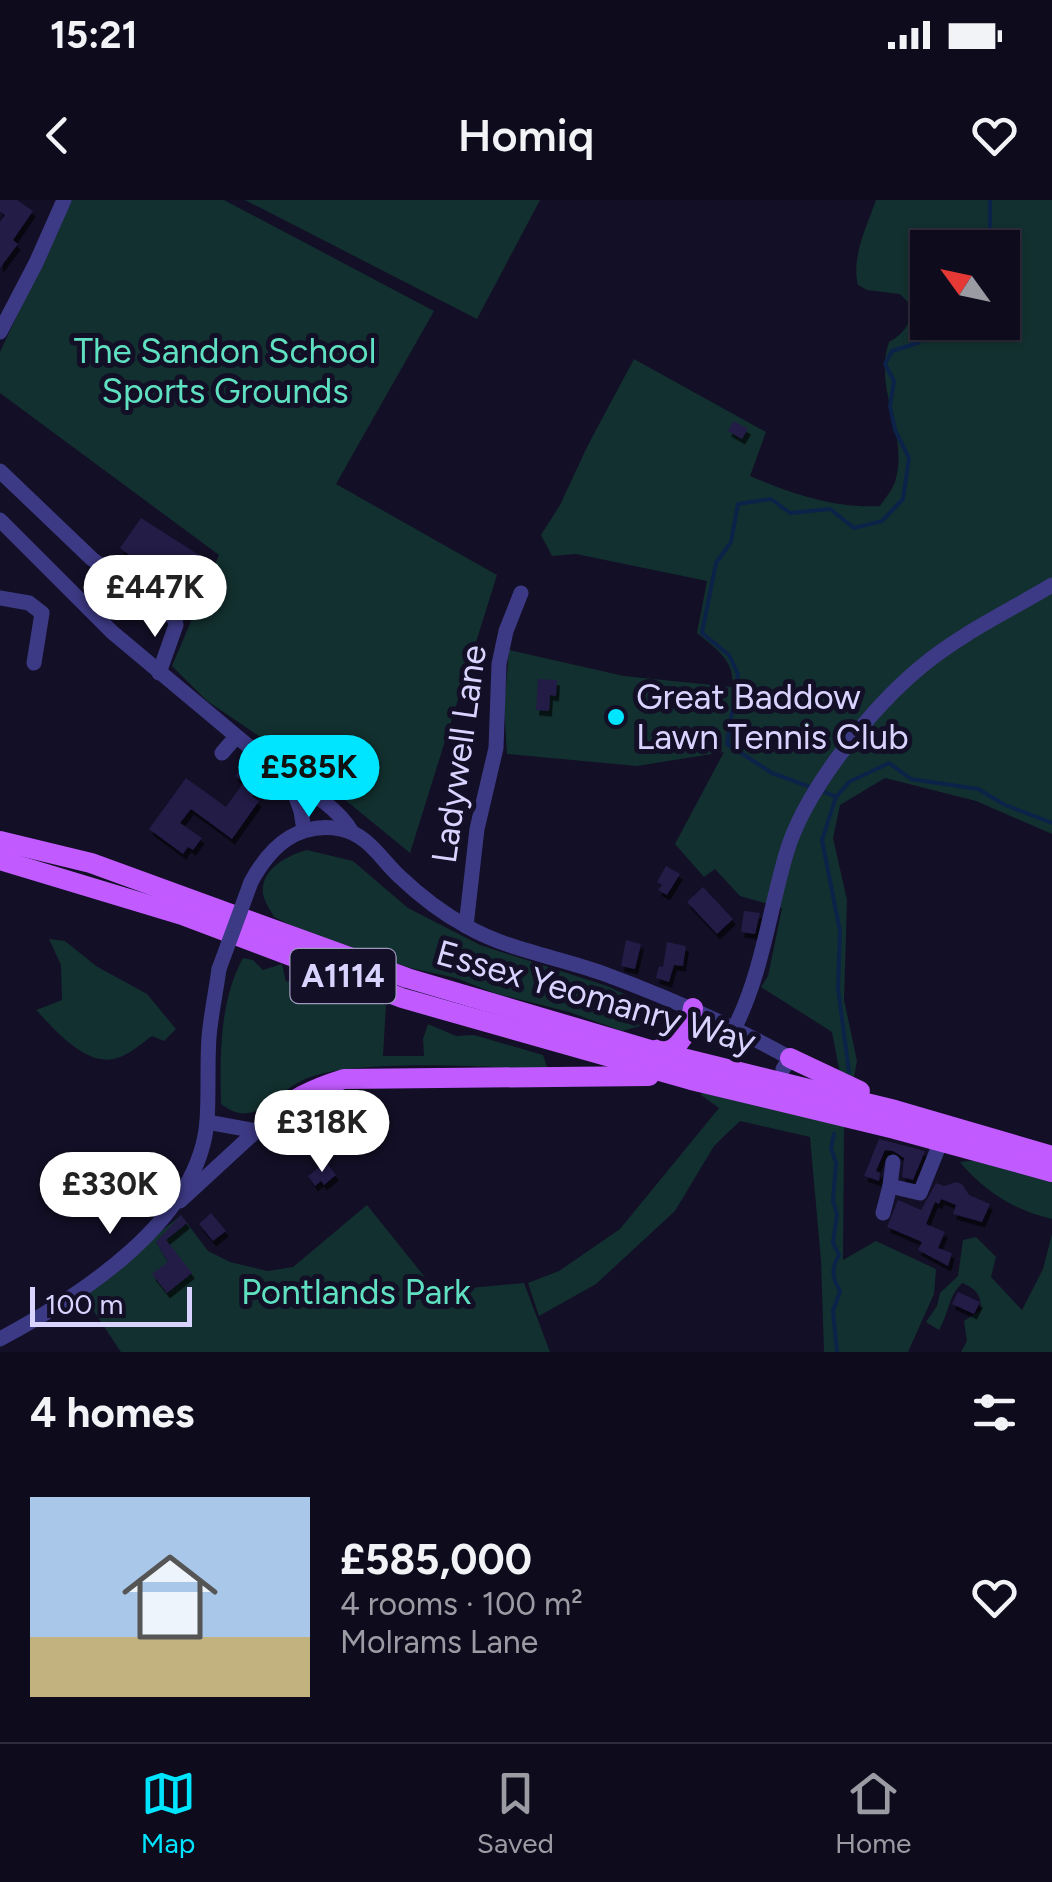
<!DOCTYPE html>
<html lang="en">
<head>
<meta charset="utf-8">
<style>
	:root { --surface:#0e0b1c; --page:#171425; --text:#f1f3f6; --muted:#9b9ba3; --line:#2e2b3b; --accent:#00e5ff }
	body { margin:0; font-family:Figtree,sans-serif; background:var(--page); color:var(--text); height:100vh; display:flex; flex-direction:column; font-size:38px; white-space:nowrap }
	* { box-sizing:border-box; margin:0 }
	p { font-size:32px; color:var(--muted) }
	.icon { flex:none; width:55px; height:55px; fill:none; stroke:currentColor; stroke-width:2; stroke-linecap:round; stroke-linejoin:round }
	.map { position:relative; height:1152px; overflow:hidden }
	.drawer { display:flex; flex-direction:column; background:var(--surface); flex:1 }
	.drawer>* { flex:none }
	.needle { width:65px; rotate:303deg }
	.controls { position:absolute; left:910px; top:30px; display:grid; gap:20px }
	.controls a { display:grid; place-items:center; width:110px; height:110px; border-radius:0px; background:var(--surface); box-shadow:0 2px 8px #0004,0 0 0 2px var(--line); font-size:50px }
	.scale { position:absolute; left:30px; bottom:25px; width:162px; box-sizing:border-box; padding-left:10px; border:5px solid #d9d4ff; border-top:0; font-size:28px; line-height:35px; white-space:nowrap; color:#d9d4ff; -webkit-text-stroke:8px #130f26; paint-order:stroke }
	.price { position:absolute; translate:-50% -85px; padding:0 22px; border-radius:35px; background:#fff; color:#222; font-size:32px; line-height:65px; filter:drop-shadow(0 2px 5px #0008) }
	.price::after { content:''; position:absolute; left:50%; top:60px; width:30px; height:22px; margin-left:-15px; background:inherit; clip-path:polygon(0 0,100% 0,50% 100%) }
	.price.current { background:var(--accent); color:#111 }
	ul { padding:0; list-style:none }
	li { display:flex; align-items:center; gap:30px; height:250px; padding:0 30px }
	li+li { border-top:2px solid var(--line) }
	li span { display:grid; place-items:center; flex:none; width:280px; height:200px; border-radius:0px; color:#555 }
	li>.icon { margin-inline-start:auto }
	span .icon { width:120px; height:120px; fill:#fffc; stroke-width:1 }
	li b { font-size:42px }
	h2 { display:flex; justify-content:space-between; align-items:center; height:120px; padding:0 30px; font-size:42px }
	.status { display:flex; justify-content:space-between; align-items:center; height:70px; padding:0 50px; background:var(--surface); direction:ltr }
	.status svg { height:28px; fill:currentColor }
	header { display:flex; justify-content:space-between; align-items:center; height:130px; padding:0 30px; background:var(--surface); font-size:45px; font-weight:600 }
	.tabs { display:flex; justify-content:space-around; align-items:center; height:140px; border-top:2px solid var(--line); background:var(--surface); font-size:28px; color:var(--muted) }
	.tabs a { display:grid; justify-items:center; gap:5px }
	.tabs .current { color:var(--accent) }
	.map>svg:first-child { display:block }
</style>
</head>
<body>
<div class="status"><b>15:21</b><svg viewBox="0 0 49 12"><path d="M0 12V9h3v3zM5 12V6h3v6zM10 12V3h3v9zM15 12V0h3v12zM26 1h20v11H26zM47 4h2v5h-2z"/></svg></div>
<header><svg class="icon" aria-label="back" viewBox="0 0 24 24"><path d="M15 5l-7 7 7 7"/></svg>Homiq<svg class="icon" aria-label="heart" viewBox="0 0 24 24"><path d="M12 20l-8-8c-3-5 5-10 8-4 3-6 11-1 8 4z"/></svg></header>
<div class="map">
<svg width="1052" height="1152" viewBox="0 0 1052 1152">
	<defs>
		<filter id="shadow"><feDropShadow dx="3" dy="5.5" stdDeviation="0" flood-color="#0009"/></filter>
	</defs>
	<rect width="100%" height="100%" fill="#130f26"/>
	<g fill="#12302f" fill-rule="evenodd">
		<polygon points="71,0 224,0 434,111 336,284 497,375 410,653 305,567 207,501 172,466 219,355 0,193 0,152"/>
		<polygon points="245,0 540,0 477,119"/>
		<path d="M876,0H1052V634L976,601L885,578L840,605L833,638L847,700L844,800L857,861L844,930L843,1060L876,1041L936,1069L934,1094L908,1152H824L821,1061L810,937L740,921L714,946L675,1011L596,1084L539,1116L528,1083L559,1071L620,1029L719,908L701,895L703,889L841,879L832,832L761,787L768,776L782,708L740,696L715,669L704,677L675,644L724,552L637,566L507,554L504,507L509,450L624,476L732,487C736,461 715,448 697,433L707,381L576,354L552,356L541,335L560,305L588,245L634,159L766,232L750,276C790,293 836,309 880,306C886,297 894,288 896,278C908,233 873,188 889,142C905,133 909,125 913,107L900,94L867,90L858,85C851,57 867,26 876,0ZM928,48H1002V122H928Z"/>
		<path d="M307,650L353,661L408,708L480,745L607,786L644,803L655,822L622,831L569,812L494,793L456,778L410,768L315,737L274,717C271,711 264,701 263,694C260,669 288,655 307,650Z"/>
		<path d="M49,739L65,741L96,766L147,794L176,829L164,841L152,836C142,843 129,855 117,858C87,868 55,830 36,810L62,800L61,765Z"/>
		<path d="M243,758L253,760L263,770L282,764L286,782L304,775L326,786L386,805L383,856H424L423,839L428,824L456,836L474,835L543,855L548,870C492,867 348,857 301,881C272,896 254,930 221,904C220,855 219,802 243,758Z"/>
		<path d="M977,960L1052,978V1019C1015,1011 984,991 960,962Z"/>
		<polygon points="367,1005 436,1091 524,1083 550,1152 121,1152 83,1095 181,1015 208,1051 230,1062 268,1071 293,1067"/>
		<path d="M1052,1034V1152H961L967,1141L964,1121L981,1110C981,1094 976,1089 962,1083C948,1097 949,1113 939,1130L926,1122L937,1106L940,1093L958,1076L963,1040L976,1037L996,1057L991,1077L1022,1110L1043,1069Z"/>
	</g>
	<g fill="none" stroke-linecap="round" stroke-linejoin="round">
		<g stroke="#0c2248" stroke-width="4">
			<polyline points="980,48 990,37 990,0"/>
			<polyline points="813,588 772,573 727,544 738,474 729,455 702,433 716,363 731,342 738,304 771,299 790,313 830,309 854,328 882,321 903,299 909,258 895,230 890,206 894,181 885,164 892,151 918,143 928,117"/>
			<polyline points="822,591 836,597 849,582 889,563 911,579 978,589 1005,605 1052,623"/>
			<polyline points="836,597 822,640 840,731 838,788 849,872"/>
			<path d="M834,934L831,948L836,963L833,1001L837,1014L833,1043L839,1055C831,1069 832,1077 840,1091L833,1111L837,1152"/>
		</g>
	</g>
	<g fill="#241b47" filter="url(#shadow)">
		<polygon points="0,0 17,0 33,11 13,40 18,44 0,68 0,22 5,15 0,12"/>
		<polygon points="734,221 748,229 742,239 728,231"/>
		<polygon points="141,318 210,362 185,398 120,348"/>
		<polygon points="538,479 557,480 556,496 550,495 549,511 536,510"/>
		<polygon points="240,569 254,578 248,585 256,591 252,596 259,601 232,639 191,609 180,623 202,638 193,650 188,647 183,654 149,629 186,578 226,607 244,582 235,576"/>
		<polygon points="666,666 680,674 667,695 658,690 662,685 657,682"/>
		<polygon points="703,687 733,719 717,734 687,702"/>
		<polygon points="744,711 760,713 755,734 741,732"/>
		<polygon points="626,740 641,744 635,769 621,766"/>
		<polygon points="667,742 686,746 683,766 674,765 669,782 656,778 659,766 663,767"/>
		<polygon points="879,939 925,951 913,980 902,977 904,958 893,951 885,950 876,971 880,973 879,981 864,976"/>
		<polygon points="326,962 336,975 324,985 321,981 315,986 308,976"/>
		<polygon points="956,982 962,984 969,995 990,1004 982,1022 953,1014 956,1005 941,999 939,1004 935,1002 926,1024 945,1032 938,1048 952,1053 948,1066 918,1050 922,1042 887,1027 898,1000 921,1010 936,983 944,986"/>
		<polygon points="211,1013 226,1031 213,1041 199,1024"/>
		<polygon points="181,1015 187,1023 166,1040 192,1073 167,1093 152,1074 168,1062 156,1042"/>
		<polygon points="958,1092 980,1102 974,1114 952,1104"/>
	</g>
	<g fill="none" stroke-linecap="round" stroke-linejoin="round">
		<g stroke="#3d3a85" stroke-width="15">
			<polyline points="0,132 36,63 64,0"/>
			<polyline points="0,271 92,359 175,419 176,425 159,473"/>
			<polyline points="0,320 112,432 290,581 301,611 304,630"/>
			<polyline points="0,398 29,403 42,413 34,463"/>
			<polyline points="222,553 235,538"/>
			<path d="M290,581C313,592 339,610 352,632"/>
			<path d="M251,682C270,647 297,621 341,629C367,634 381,659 399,676C419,695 442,713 466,726C508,750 557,757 602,773C667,797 729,824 790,858L783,869"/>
			<polyline points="466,726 477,629 496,548 499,464 506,431 521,393"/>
			<path d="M735,827C763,770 769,711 787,651C806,589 872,507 922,466C960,434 1009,411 1052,385"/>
			<polyline points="207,922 257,931"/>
			<polyline points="893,962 890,986 920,993 941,941"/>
			<polyline points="180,1001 266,922"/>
			<polyline points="883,1013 890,986"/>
			<path d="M0,1139C80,1096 199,1021 207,921C209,893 207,865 209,837C211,814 216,791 219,769"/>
		</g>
		<g stroke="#c25bff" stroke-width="20">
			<polyline points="0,641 91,663 407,778 654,851 895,910 1052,956"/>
			<polyline points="0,660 182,715 402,798 691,880 895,929 1052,972"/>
			<polyline points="656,850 677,845 689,829 693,808"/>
			<polyline points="790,858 860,891"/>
			<path d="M266,922C291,899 312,889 344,879L649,876"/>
		</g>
		<polyline stroke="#3d3a85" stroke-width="15" points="219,769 251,682"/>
	</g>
	<circle fill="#00e5ff" stroke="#130f26" stroke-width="4" cx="616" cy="517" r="10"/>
	<g text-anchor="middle" stroke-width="10" stroke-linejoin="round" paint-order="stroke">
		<rect fill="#130f26" stroke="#9e99be" stroke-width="2.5" x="290.5" y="749" width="105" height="54" rx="8"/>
		<g font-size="32" font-weight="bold" fill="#d9d4ff">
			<text x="343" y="787">A1114</text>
		</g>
		<g font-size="35" fill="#5fe0c0" stroke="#130f26">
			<text x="225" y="163">The Sandon School<tspan x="225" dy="40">Sports Grounds</tspan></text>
			<text x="356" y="1104">Pontlands Park</text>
		</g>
		<g font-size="35" fill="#d9d4ff" stroke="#130f26" text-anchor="start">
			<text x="636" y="509">Great Baddow<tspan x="636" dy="40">Lawn Tennis Club</tspan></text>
		</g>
		<g font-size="35" fill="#d9d4ff" stroke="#130f26">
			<text transform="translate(459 554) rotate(-82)" y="12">Ladywell Lane</text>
			<text transform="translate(596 797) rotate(16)" y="12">Essex Yeomanry Way</text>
		</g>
	</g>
</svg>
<div class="controls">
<a><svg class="needle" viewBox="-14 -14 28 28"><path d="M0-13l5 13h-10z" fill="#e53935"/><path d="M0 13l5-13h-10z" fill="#9b9ba3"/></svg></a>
</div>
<div class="scale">100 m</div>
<b class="price" style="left:155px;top:440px">£447K</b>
<b class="price current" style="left:309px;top:620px">£585K</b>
<b class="price" style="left:322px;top:975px">£318K</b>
<b class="price" style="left:110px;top:1037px">£330K</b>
</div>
<section class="drawer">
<h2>4 homes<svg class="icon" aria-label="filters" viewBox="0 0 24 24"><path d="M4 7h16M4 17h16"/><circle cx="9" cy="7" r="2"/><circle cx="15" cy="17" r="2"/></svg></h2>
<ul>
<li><span style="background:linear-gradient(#a9c7e8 70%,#c2b280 0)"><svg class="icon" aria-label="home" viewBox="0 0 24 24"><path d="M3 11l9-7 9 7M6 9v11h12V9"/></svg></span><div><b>£585,000</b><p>4 rooms · 100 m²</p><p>Molrams Lane</p></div><svg class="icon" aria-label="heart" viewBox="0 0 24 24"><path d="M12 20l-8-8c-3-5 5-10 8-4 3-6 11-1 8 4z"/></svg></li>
</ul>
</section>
<nav class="tabs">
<a class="current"><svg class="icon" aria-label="map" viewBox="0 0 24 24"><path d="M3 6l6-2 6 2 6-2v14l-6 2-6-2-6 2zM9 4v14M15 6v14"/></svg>Map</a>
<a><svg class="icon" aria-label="saved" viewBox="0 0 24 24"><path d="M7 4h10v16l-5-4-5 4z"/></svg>Saved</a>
<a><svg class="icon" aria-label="home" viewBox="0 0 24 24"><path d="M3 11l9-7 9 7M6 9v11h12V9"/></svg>Home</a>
</nav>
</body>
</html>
